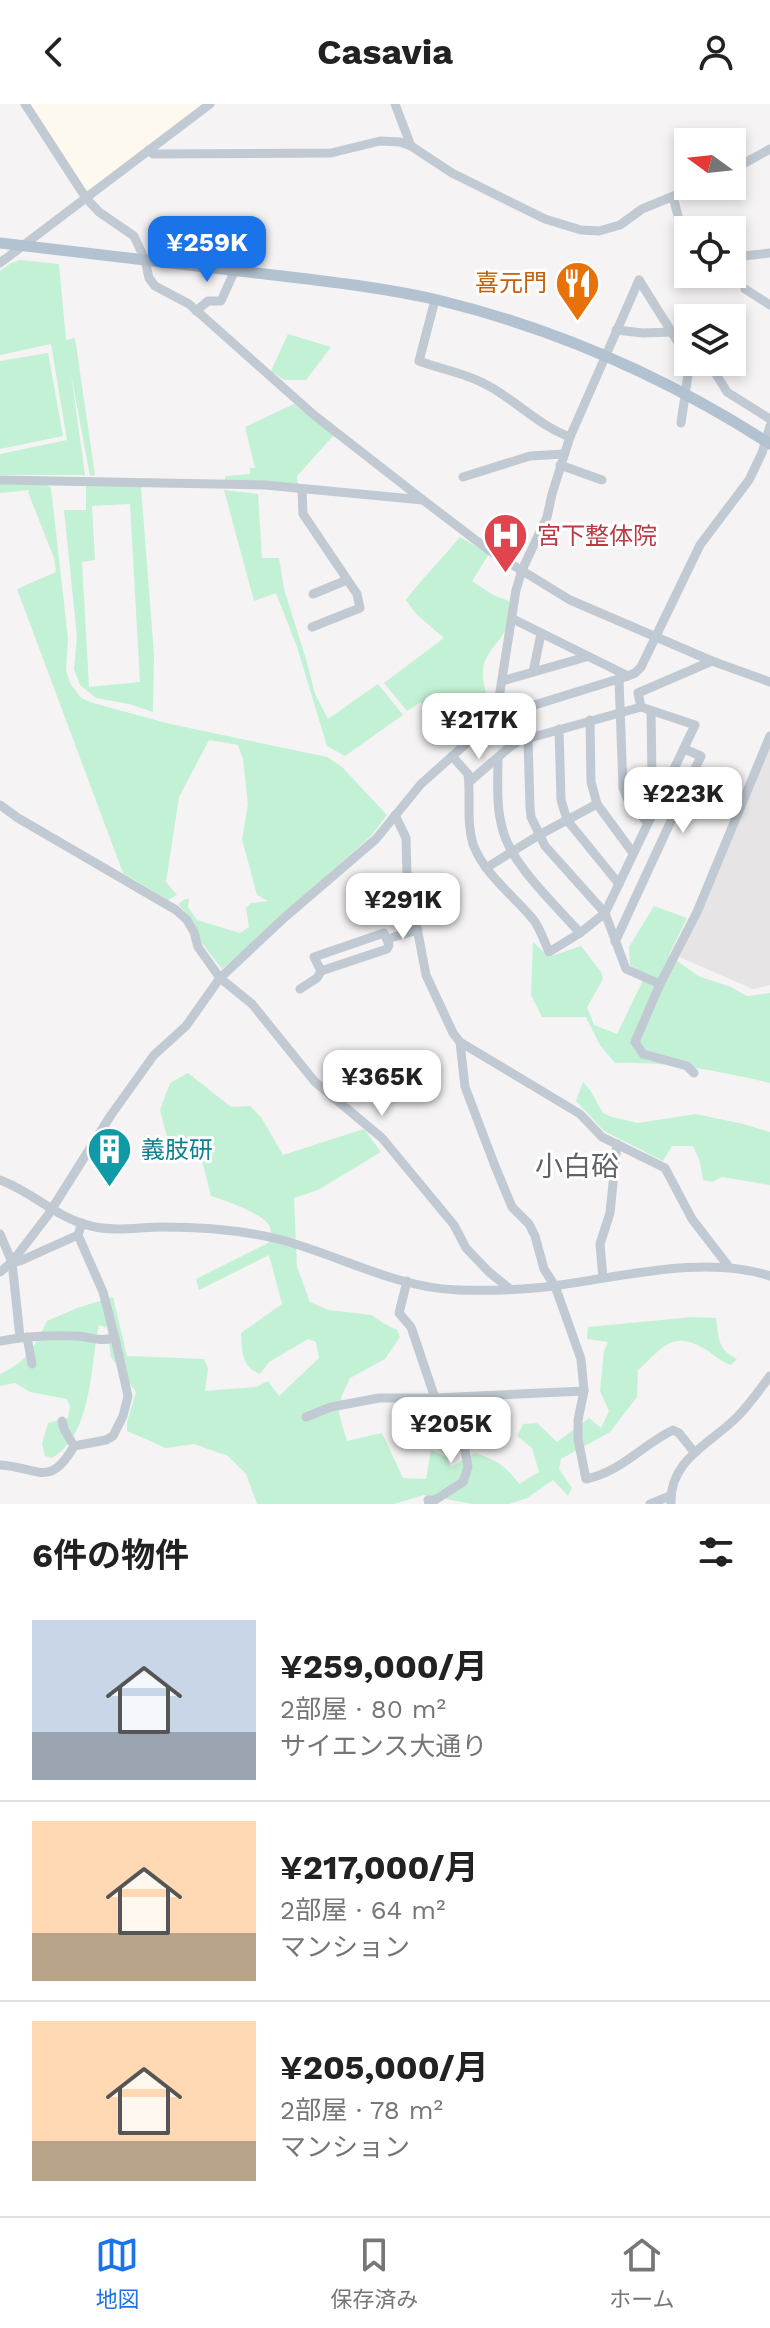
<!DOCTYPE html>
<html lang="ja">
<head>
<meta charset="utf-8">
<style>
	:root { --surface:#fff; --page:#f2f2f2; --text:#222; --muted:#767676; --line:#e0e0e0; --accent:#1a73e8 }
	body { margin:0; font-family:"Work Sans","Noto Sans JP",sans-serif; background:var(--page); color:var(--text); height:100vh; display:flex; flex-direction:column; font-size:30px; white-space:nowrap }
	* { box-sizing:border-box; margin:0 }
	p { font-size:26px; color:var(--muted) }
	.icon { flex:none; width:44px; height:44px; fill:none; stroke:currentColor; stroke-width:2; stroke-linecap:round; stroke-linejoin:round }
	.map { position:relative; height:1400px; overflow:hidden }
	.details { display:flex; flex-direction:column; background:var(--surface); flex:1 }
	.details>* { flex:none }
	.needle { width:52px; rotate:285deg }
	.controls { position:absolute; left:674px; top:24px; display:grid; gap:16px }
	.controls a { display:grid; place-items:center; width:72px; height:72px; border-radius:0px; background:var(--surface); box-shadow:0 4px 12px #0003; font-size:40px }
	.price { position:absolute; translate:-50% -68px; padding:0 18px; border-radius:16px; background:#fff; color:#222; font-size:26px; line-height:52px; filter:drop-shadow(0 2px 4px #0008) }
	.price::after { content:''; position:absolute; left:50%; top:48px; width:24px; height:18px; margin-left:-12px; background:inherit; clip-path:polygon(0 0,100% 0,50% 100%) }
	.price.on { background:var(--accent); color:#fff }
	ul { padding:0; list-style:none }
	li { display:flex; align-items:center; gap:24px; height:200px; padding:0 32px }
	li+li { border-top:2px solid var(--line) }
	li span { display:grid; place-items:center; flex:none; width:224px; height:160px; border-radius:0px; color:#555 }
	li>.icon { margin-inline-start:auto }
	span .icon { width:96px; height:96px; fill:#fffc; stroke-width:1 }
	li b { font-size:34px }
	h2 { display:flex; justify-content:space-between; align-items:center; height:96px; padding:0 32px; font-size:34px }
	header { display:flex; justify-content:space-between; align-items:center; height:104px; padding:0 32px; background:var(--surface); font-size:36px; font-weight:700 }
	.tab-bar { display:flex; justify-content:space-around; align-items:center; height:112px; border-top:2px solid var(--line); background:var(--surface); font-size:22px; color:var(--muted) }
	.tab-bar a { display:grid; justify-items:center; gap:4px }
	.tab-bar .on { color:var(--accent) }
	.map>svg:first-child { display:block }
</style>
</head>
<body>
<header><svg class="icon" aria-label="back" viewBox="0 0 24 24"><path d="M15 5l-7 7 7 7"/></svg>Casavia<svg class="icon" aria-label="person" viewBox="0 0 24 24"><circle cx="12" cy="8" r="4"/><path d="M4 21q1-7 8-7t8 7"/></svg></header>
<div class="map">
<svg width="770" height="1400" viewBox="0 0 770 1400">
	<rect width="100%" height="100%" fill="#f5f3f3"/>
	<polygon fill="#fdf9ef" points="29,0 202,0 90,85 84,84"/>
	<polygon fill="#e6e4e5" points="770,643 770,881 753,885 679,853"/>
	<g fill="#c3f1d5" fill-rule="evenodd">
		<polygon points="20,156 59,160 66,236 75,234 95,371 90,372 71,270 85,371 0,371 0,350 67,336 51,240 0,251 0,167 11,159"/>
		<polygon points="288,230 331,243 306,276 284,276 271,267"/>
		<polygon points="48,249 63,332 0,345 0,257"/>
		<polygon points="294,300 334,331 297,372 298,380 225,377 225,372 250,370 250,364 255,364 245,323"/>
		<polygon points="0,380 47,381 51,384 68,535 66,566 70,579 81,594 93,599 170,620 327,653 342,663 387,711 371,732 222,865 202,839 194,818 178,800 185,795 189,795 188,803 197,816 240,829 249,823 246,804 251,799 268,797 257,791 242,735 248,701 243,655 238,641 209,636 179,693 166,778 177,791 168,796 123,769 17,485 56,468 54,454 28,388 30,386 0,389"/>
		<path d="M86,380L141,383L154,550L153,608L129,600L96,594L80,581L74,565L77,533L64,406H86ZM130,400L140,578L89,583L82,458L95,456L92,402Z"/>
		<polygon points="224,386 258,390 262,454 279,454 284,485 306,555 315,590 328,615 378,580 403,611 345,652 327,642 297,543 276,489 254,497"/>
		<path d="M460,433L489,450L472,477L493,491L509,497C518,530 484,542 483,566C482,580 488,597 492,610L457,639L455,636L448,642L421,598L407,607L384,579L444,534L416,510L406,496C423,473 442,455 460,433Z"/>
		<path d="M654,802L687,814L669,851L698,872L731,883L747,892L770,889V979C719,967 668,957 615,959L600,941L586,913H542L531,891L533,838L549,853L581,842L601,868L603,875L587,903L594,921L617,930L646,870L630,861L629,843Z"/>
		<path d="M188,969L231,1003L250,1002L261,1013L283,1051L364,1025L381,1048L318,1086L294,1094L297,1163L310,1198L329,1206L372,1211L383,1219L397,1226L400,1233L385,1255L350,1274L342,1291L339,1310L347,1337L382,1329L403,1374L426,1375L431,1346L447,1353L451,1363L475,1349C498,1357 504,1360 519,1380L539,1368L532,1344L517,1332L523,1320L537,1319L557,1338L589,1314L601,1324L609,1307L600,1287L604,1247L608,1238L587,1235L588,1223L693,1213L716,1214C719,1234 717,1245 737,1255L731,1261C720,1258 713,1249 703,1244C671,1225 660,1247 638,1266L637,1293L610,1328L561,1355L559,1365L572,1384L568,1392L553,1376L527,1394L509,1400H473L424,1391L394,1400H257L246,1370L228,1352L194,1340L166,1344L127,1327V1318L136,1288L111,1253L107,1224L99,1221C90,1261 93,1330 52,1354L45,1352L42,1340L48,1319L68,1314L70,1303L67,1295L30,1288L15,1279L0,1282V1270C29,1256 33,1245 47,1217L77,1204L113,1193L127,1252L204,1255L208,1265L205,1287L256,1283L268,1277L279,1292L319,1254L316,1238L308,1235L269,1258L260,1270C241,1263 242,1246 241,1229L282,1200L269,1151L199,1186L196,1175L268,1139C270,1133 273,1127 269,1121C261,1109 225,1096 211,1092L203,1060L170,1044L160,1006L170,979Z"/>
		<polygon points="583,978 590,986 603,1009 612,1013 637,1019 696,1010 743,1020 770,1028 770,1081 722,1073 712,1078 703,1076 700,1058 693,1042 672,1042 663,1057 604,1027 576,997"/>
	</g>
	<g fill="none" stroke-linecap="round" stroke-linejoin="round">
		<g stroke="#c1cad2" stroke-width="9">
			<polyline points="25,0 86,94 99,108 134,132 145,156 149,174 155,182 189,200 314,311 423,396 490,447 570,496 712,557 770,578"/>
			<polyline points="395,0 411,42"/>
			<polyline points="149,46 153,50 331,49 380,37 400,38 411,42 452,69 545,115 581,126 599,127 620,121 642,105 698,82"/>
			<polyline points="732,66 770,45"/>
			<polyline points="673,93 678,112 688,136"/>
			<polyline points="732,158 743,152 770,149"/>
			<polyline points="0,159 210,0"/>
			<polyline points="639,176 681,243 689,264 696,266 711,262 727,288 770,315"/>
			<polyline points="745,185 770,201"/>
			<path d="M435,196L419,257C440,265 465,269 485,280C515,295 537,321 570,333"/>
			<polyline points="196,207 208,197 221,197 235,166"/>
			<polyline points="616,226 643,229 672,228"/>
			<polyline points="681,319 689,264"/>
			<polyline points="560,361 602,376"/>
			<polyline points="463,373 530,352 564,350"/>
			<polyline points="0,376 265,381 423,396"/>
			<polyline points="302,385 303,410 357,490 360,504 312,523"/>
			<polyline points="313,490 347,476"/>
			<polyline points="513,515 628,572"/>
			<polyline points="533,568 541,530"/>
			<polyline points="619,575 623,684 629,698 648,719"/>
			<polyline points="502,577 586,553"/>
			<polyline points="527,603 530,703 531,713 545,742 605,809 626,865 660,880"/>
			<polyline points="641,603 638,589 712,557"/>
			<polyline points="651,607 652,673 662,688"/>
			<polyline points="496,613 516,486 522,466 547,413 552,390 570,333 639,176"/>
			<polyline points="590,616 591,678 597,700 633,749"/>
			<polyline points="559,625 561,696 567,716 619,780"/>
			<path d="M452,652L468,670C471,693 466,717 473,740C484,770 512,790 532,814C540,823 544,837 549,848L580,829L605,809L695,621L641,603L519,637L511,642L469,678"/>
			<path d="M498,654C498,676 496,701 502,723C510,760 555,800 580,829"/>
			<polyline points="0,701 18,714 176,806 187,816 194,828 198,843 220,874 252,900 315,978 382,1034 454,1121 466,1144 489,1168 510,1185"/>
			<polyline points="395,711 406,734 407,771 426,871 453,929 460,938 580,1010 602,1033 665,1064 692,1115 729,1163"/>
			<polyline points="486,764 539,731 597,700"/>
			<polygon points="384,829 389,841 387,845 321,867 314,853"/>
			<polyline points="387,835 418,826"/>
			<polyline points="615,838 701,652 684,645"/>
			<polyline points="300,885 317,874 321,867"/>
			<path d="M460,938L465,983L495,1062L512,1103L529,1120L535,1132L544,1165L555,1182L581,1255L584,1287L578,1316V1335L586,1375C621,1368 642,1341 673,1326L679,1329L694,1348"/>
			<polyline points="694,969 687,962 643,950 635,938 660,880 697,808 770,632"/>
			<path d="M0,1076C33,1088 56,1114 91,1122C115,1128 139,1123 163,1123C201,1123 241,1126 278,1135C337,1150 395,1184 458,1186C491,1187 527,1186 560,1181C625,1172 707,1151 770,1172"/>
			<polyline points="0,1130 12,1158 20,1233"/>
			<polyline points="12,1158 20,1157 78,1131"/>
			<polyline points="0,1168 12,1158 48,1111 111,1011 154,951 186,922 220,874 284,814 376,735 421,680 496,613 628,572 635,569 641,563 700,441 749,376 762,349 770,322"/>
			<polyline points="603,1174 600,1140 610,1109 617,1040"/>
			<polyline points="407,1177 399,1209 411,1223 435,1294 451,1314 465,1346 468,1363 463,1378 435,1396 428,1396 429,1400"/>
			<polyline points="27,1233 32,1260"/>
			<path d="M0,1237C26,1232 51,1231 77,1232C94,1233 96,1238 115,1234L103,1188L78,1131L82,1119"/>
			<polyline points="306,1313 331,1303 379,1294 435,1294 584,1287"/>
			<polyline points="62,1317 64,1325 74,1342"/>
			<polyline points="74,1342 106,1336 113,1332 123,1312 128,1292 115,1234"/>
			<path d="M0,1361C37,1363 50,1385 74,1342"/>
			<polyline points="650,1400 670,1392"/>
			<path d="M671,1400C669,1355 711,1340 738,1312C750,1300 760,1285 770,1272"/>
		</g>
		<path stroke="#b3c2d1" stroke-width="11" d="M0,139C88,150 177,159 265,170C323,177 381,183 438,196C557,225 668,274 770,340"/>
	</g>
	<defs>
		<symbol id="restaurant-pin" viewBox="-11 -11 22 30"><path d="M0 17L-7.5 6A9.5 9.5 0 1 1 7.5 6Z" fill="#e8710a" stroke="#fff"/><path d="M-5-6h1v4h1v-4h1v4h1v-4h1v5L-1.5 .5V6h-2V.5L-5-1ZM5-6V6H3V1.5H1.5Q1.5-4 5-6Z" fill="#fff"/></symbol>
		<symbol id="hospital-pin" viewBox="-11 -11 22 30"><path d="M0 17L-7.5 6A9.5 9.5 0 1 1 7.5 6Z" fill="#e0444e" stroke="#fff"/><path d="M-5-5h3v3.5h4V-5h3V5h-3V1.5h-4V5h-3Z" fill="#fff"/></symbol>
		<symbol id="building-pin" viewBox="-11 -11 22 30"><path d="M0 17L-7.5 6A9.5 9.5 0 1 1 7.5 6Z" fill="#0f9aa8" stroke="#fff"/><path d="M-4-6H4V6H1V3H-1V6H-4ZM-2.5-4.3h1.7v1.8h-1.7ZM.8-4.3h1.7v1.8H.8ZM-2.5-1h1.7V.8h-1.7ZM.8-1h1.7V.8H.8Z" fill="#fff"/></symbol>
	</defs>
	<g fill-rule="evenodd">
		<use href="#restaurant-pin" x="552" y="154" width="51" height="69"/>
		<use href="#hospital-pin" x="480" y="406" width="51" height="69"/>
		<use href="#building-pin" x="84" y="1020" width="51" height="69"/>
	</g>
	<g text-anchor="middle" stroke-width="6" stroke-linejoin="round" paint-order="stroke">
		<g font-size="24" fill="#c56008" stroke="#fff" text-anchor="end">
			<text x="547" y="187">喜元門</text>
		</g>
		<g font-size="24" fill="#be3a42" stroke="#fff" text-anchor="start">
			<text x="537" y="440">宮下整体院</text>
		</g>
		<g font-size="24" fill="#0d838f" stroke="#fff" text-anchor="start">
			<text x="141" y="1054">義肢研</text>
		</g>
		<g font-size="28" fill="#5f6368" stroke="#fff">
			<text x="577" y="1072">小白硲</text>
		</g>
	</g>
</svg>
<div class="controls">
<a><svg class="needle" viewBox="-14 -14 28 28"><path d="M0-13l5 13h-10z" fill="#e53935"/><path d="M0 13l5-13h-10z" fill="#767676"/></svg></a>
<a><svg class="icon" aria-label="locate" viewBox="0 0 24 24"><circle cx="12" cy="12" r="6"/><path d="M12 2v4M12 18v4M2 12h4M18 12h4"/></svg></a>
<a><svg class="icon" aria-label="layers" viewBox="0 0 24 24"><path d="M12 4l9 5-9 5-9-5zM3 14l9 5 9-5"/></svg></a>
</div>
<b class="price on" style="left:207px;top:180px">¥259K</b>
<b class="price" style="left:479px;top:657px">¥217K</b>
<b class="price" style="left:683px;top:731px">¥223K</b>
<b class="price" style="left:403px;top:837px">¥291K</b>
<b class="price" style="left:382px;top:1014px">¥365K</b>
<b class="price" style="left:451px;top:1361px">¥205K</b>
</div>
<section class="details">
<h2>6件の物件<svg class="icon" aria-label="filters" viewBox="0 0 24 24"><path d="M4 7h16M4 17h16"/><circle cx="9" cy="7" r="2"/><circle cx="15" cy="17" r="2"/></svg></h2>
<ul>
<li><span style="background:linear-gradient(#c9d6e8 70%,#9aa5b1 0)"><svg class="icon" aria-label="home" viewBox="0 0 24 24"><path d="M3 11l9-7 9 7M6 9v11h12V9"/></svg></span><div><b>¥259,000/月</b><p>2部屋 · 80 m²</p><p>サイエンス大通り</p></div></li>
<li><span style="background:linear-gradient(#ffd9b3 70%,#b9a48a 0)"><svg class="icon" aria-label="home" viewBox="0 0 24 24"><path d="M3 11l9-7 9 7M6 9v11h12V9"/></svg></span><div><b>¥217,000/月</b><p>2部屋 · 64 m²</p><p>マンション</p></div></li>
<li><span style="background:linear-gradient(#ffd9b3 75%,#b9a48a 0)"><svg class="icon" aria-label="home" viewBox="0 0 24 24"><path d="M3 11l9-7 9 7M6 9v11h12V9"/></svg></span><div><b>¥205,000/月</b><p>2部屋 · 78 m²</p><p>マンション</p></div></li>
</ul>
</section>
<nav class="tab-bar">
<a class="on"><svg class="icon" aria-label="map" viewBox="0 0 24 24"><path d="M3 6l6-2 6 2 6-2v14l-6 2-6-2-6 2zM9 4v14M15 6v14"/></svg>地図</a>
<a><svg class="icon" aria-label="saved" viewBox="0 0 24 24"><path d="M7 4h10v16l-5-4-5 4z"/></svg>保存済み</a>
<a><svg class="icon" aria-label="home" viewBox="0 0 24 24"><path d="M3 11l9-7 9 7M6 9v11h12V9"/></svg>ホーム</a>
</nav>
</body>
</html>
